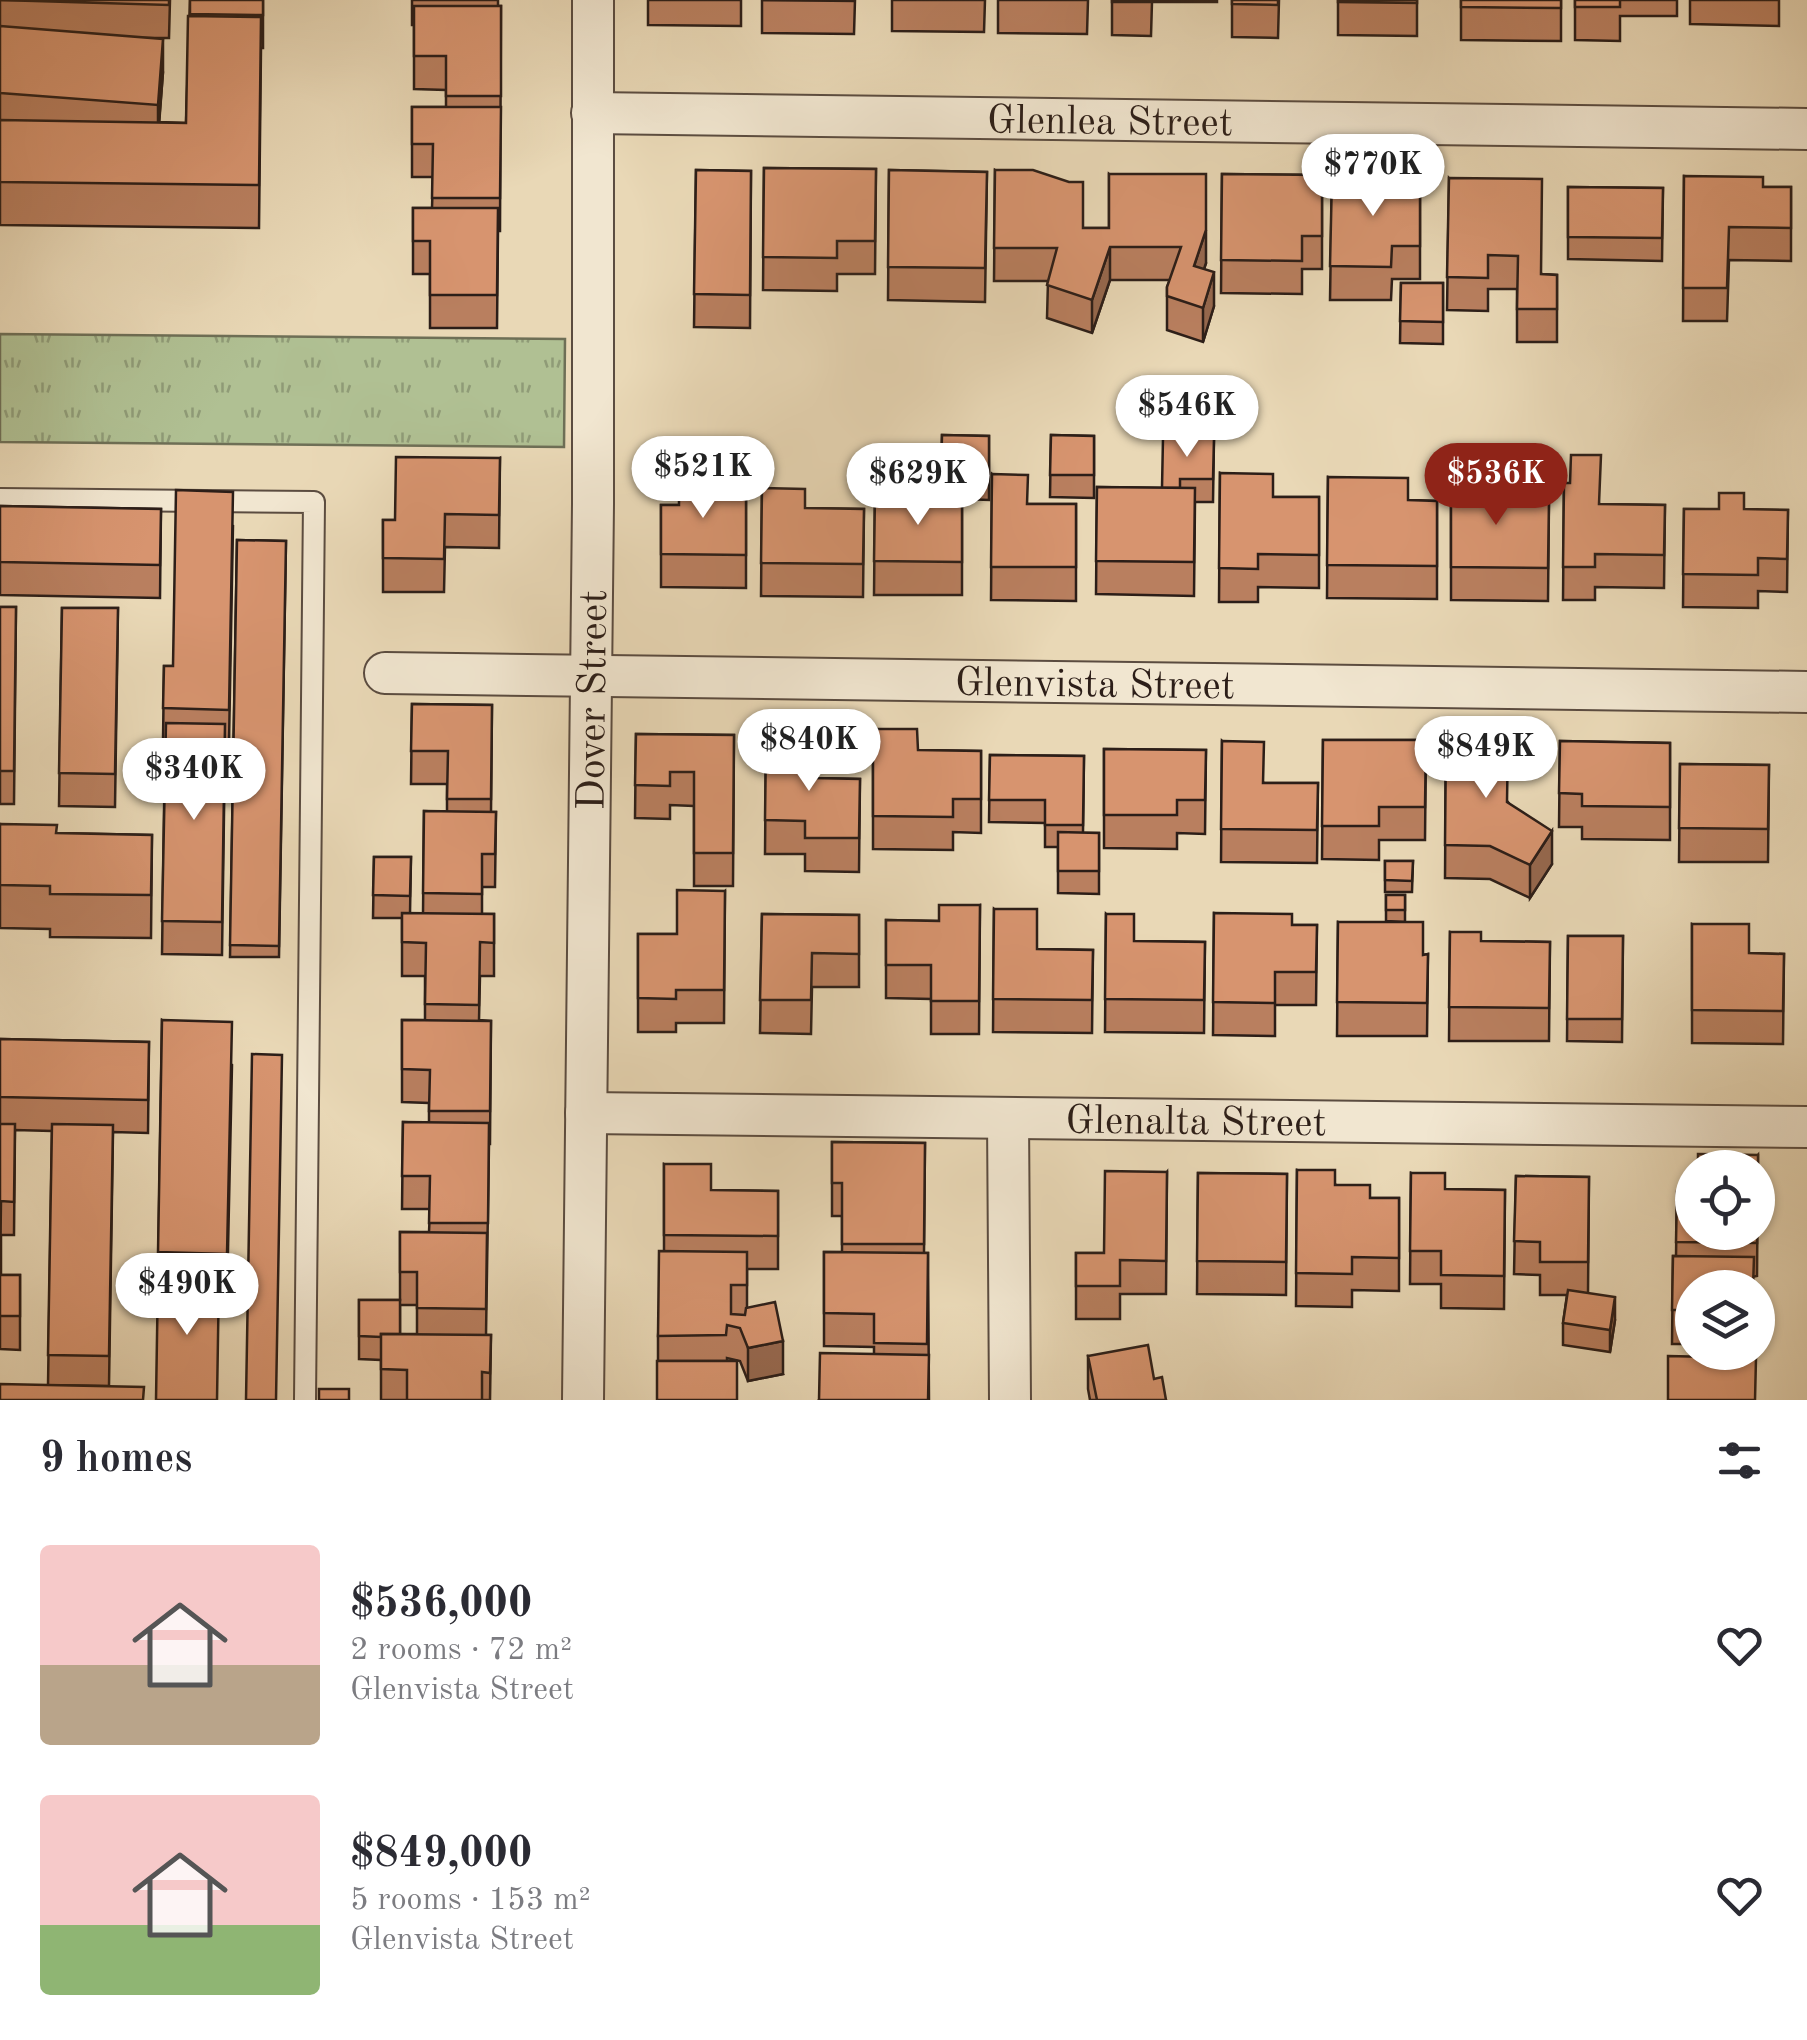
<!DOCTYPE html>
<html lang="en">
<head>
<meta charset="utf-8">
<style>
	:root { --surface:#fff; --page:#f7f7f7; --text:#2b2b33; --muted:#7c7c81; --accent:#8f2418 }
	body { margin:0; font-family:"Old Standard TT",serif; background:var(--page); color:var(--text); height:100vh; display:flex; flex-direction:column; font-size:38px; white-space:nowrap }
	* { box-sizing:border-box; margin:0 }
	p { font-size:32px; color:var(--muted) }
	.icon { flex:none; width:55px; height:55px; fill:none; stroke:currentColor; stroke-width:2; stroke-linecap:round; stroke-linejoin:round }
	.map { position:relative; height:1400px; overflow:hidden }
	.details { display:flex; flex-direction:column; background:var(--surface); flex:1 }
	.details>* { flex:none }
	.controls { position:absolute; left:1675px; top:1150px; display:grid; gap:20px }
	.controls a { display:grid; place-items:center; width:100px; height:100px; border-radius:50%; background:var(--surface); box-shadow:0 2px 8px #0004; font-size:50px }
	.price { position:absolute; translate:-50% -85px; padding:0 22px; border-radius:35px; background:#fff; color:#222; font-size:32px; line-height:65px; filter:drop-shadow(0 2px 5px #0008) }
	.price::after { content:''; position:absolute; left:50%; top:60px; width:30px; height:22px; margin-left:-15px; background:inherit; clip-path:polygon(0 0,100% 0,50% 100%) }
	.price.current { background:var(--accent); color:#fff }
	ul { padding:0; list-style:none }
	li { display:flex; align-items:center; gap:30px; height:250px; padding:0 40px }
	li span { display:grid; place-items:center; flex:none; width:280px; height:200px; border-radius:10px; color:#555 }
	li>.icon { margin-inline-start:auto }
	span .icon { width:120px; height:120px; fill:#fffc; stroke-width:1 }
	li b { font-size:42px }
	h2 { display:flex; justify-content:space-between; align-items:center; height:120px; padding:0 40px; font-size:42px }
	.map>svg:first-child { display:block }
</style>
</head>
<body>
<div class="map">
<svg width="1807" height="1400" viewBox="0 0 1807 1400">
	<defs>
		<pattern id="grass-tufts" width="24" height="20" patternUnits="userSpaceOnUse" patternTransform="scale(2.5)"><rect width="24" height="20" fill="#b0c093"/><path d="M3 7l-1-3M5 7V3M7 7l1-3M15 17l-1-3M17 17v-4M19 17l1-3" fill="none" stroke="#8f9b77"/></pattern>
	</defs>
	<rect width="100%" height="100%" fill="#e9d8b6"/>
	<filter id="stains"><feTurbulence type="fractalNoise" baseFrequency=".002" numOctaves="4"/><feColorMatrix values="0 0 0 0 .2 0 0 0 0 .09 0 0 0 0 .02 0 0 0 .5 -.17"/></filter>
	<radialGradient id="worn" r=".72"><stop offset=".6" stop-color="#630" stop-opacity="0"/><stop offset="1" stop-color="#630" stop-opacity=".3"/></radialGradient>
	<polygon fill="url(#grass-tufts)" stroke="#6e6f56" stroke-width="2.5" points="0,334 565,339 564,447 0,442"/>
	<g fill="none" stroke-linecap="round" stroke-linejoin="round">
		<defs>
			<polyline id="lane" points="0,499 314,502 305,1400"/>
			<g id="street">
				<path id="s1" d="M592,113L1807,129"/>
				<path id="s2" d="M385,673L1807,692"/>
				<path id="s3" d="M586,1113L1807,1127"/>
				<polyline points="1008,1118 1010,1400"/>
				<path id="s4" d="M583,1400L593,504V0"/>
			</g>
		</defs>
		<use href="#lane" stroke="#5b4c40" stroke-width="24"/>
		<use href="#street" stroke="#5b4c40" stroke-width="44"/>
		<use href="#lane" stroke="#f1e6d0" stroke-width="20"/>
		<use href="#street" stroke="#f1e6d0" stroke-width="40"/>
	</g>
	<g fill="#b97f5f" stroke="#2c1e18" stroke-width="2.5" fill-rule="evenodd">
		<polygon points="0,0 170,0 169,38 145,38 163,72 159,122 186,123 190,0 263,0 263,48 261,48 259,228 0,225"/>
		<polygon points="412,0 498,0 498,6 501,6 500,231 498,231 497,328 430,328 430,274 413,274 413,208 432,208 433,177 412,177 412,107 446,107 446,90 414,89 414,25 412,25"/>
		<polygon points="648,0 741,0 741,26 648,25"/>
		<polygon points="762,0 855,0 854,34 762,33"/>
		<polygon points="892,0 985,0 984,32 892,31"/>
		<polygon points="998,0 1088,0 1087,34 998,33"/>
		<polygon points="1112,0 1217,0 1217,2 1152,2 1151,36 1112,35"/>
		<polygon points="1232,0 1279,0 1278,38 1232,37"/>
		<polygon points="1338,0 1417,0 1417,36 1338,35"/>
		<polygon points="1461,0 1561,0 1561,41 1461,40"/>
		<polygon points="1575,0 1677,0 1677,16 1620,16 1620,41 1575,40"/>
		<polygon points="1690,0 1779,0 1779,26 1690,24"/>
		<polygon points="764,168 876,169 875,274 837,274 837,291 763,290"/>
		<polygon points="696,170 751,171 750,328 694,327"/>
		<polygon points="889,170 987,172 985,302 888,300"/>
		<polygon points="995,170 1083,228 1109,228 1109,174 1206,263 1204,269 1214,306 1203,342 1167,330 1167,287 1170,280 1110,280 1092,333 1047,318 1048,281 994,281"/>
		<polygon points="1222,174 1322,175 1322,269 1302,269 1302,294 1221,293"/>
		<polygon points="1332,176 1420,177 1420,279 1392,279 1391,300 1330,300"/>
		<polygon points="1684,176 1763,187 1791,187 1791,261 1729,260 1727,321 1683,321"/>
		<polygon points="1449,178 1542,274 1557,275 1557,342 1517,342 1517,289 1488,289 1488,311 1447,310"/>
		<polygon points="1568,187 1663,188 1662,261 1568,259"/>
		<polygon points="1401,283 1443,283 1443,344 1400,343"/>
		<polygon points="942,435 989,436 989,500 962,499 962,595 874,595 875,494 941,495"/>
		<polygon points="1051,435 1094,436 1094,498 1050,497"/>
		<polygon points="1214,438 1213,502 1195,502 1194,596 1096,594 1097,487 1162,488"/>
		<polygon points="500,458 499,548 445,547 444,592 383,592 383,520 395,520"/>
		<polygon points="1220,473 1273,497 1319,497 1319,588 1258,587 1258,602 1219,602"/>
		<polygon points="992,474 1028,504 1076,504 1076,601 991,600"/>
		<polygon points="1328,477 1408,500 1437,501 1437,599 1327,598"/>
		<polygon points="1451,478 1498,500 1549,500 1548,601 1451,600"/>
		<polygon points="1564,483 1600,504 1665,505 1664,588 1595,587 1595,600 1563,600"/>
		<polygon points="762,488 805,508 864,509 863,597 761,596"/>
		<polygon points="708,496 746,497 746,588 661,587 661,505 679,505"/>
		<polygon points="0,506 161,509 160,598 0,595"/>
		<polygon points="1684,509 1788,510 1787,592 1758,591 1758,608 1683,607"/>
		<polygon points="233,525 229,743 225,743 222,955 162,954 165,742 163,742 164,666 173,666"/>
		<polygon points="237,540 286,541 279,957 230,957"/>
		<polygon points="0,607 16,607 14,804 0,804"/>
		<polygon points="62,608 118,608 115,807 59,806"/>
		<path d="M412,704L492,705L491,812H496L495,887H482V914H494V976H480L479,1020L491,1021L490,1144H489L486,1335H491L490,1400H381V1360L359,1359V1300H400V1232H429L430,1209H402L403,1122L429,1123V1103L402,1102V1020H425V976H402V918H373L374,857H411L410,914H423L424,811L447,812V784H411ZM400,1305H417V1334H400Z"/>
		<polygon points="873,729 918,750 981,751 981,833 953,832 953,850 873,849"/>
		<polygon points="636,734 734,735 733,886 694,886 694,806 670,805 670,819 635,818"/>
		<polygon points="1446,738 1508,802 1552,864 1530,898 1490,879 1445,878"/>
		<polygon points="1323,740 1426,740 1425,840 1379,840 1379,860 1322,859"/>
		<polygon points="1222,741 1264,783 1318,783 1317,863 1221,862"/>
		<polygon points="1560,741 1670,743 1670,840 1582,839 1582,827 1559,827"/>
		<polygon points="766,743 815,778 860,779 859,872 805,871 805,854 765,854"/>
		<polygon points="1104,749 1206,750 1205,834 1177,833 1177,849 1104,848"/>
		<polygon points="990,755 1084,756 1083,833 1099,833 1099,894 1058,893 1058,847 1045,847 1045,823 989,822"/>
		<polygon points="1680,764 1769,765 1768,862 1679,862"/>
		<polygon points="0,824 57,833 152,835 151,938 50,937 50,929 0,928"/>
		<polygon points="1385,861 1413,861 1412,892 1385,892"/>
		<polygon points="725,891 724,1023 676,1023 676,1032 638,1032 638,934 677,934"/>
		<polygon points="1386,895 1405,895 1405,922 1386,921"/>
		<polygon points="980,905 979,1034 931,1034 931,999 886,998 886,920 939,921"/>
		<polygon points="994,909 1037,949 1093,950 1092,1033 993,1032"/>
		<polygon points="1214,913 1292,925 1317,925 1316,1005 1275,1005 1275,1036 1213,1035"/>
		<polygon points="762,914 859,915 859,987 812,987 811,1034 760,1033"/>
		<polygon points="1106,914 1134,941 1205,942 1204,1033 1105,1032"/>
		<polygon points="1338,922 1423,955 1428,954 1427,1036 1337,1036"/>
		<polygon points="1692,924 1749,953 1784,954 1783,1044 1692,1043"/>
		<polygon points="1450,932 1481,941 1550,942 1549,1041 1449,1041"/>
		<polygon points="1568,936 1623,936 1622,1042 1567,1041"/>
		<polygon points="162,1020 232,1065 227,1296 219,1296 158,1275"/>
		<polygon points="0,1039 149,1042 148,1133 113,1132 109,1386 48,1385 52,1131 15,1130 14,1235 1,1235 1,1275 20,1275 20,1350 0,1349"/>
		<polygon points="832,1142 925,1143 924,1253 928,1253 929,1400 819,1400 874,1354 874,1347 824,1346 824,1252 842,1252 842,1216 832,1216"/>
		<polygon points="1758,1155 1757,1276 1692,1288 1692,1344 1672,1344 1673,1256 1676,1256 1677,1191 1692,1232"/>
		<polygon points="664,1164 711,1190 778,1191 778,1269 747,1269 747,1307 783,1374 748,1381 740,1361 727,1358 727,1361 658,1361 658,1336 664,1251"/>
		<polygon points="1297,1170 1370,1198 1399,1198 1399,1291 1352,1290 1352,1307 1296,1306"/>
		<polygon points="1167,1172 1166,1294 1120,1294 1120,1319 1076,1319 1076,1253 1104,1253"/>
		<polygon points="1198,1173 1287,1174 1286,1295 1197,1294"/>
		<polygon points="1411,1173 1445,1189 1505,1190 1504,1309 1441,1308 1441,1284 1410,1284"/>
		<polygon points="1516,1176 1589,1177 1588,1293 1615,1320 1610,1352 1563,1345 1563,1323 1567,1295 1540,1295 1540,1275 1514,1274"/>
		<polygon points="1706,1352 1753,1352 1753,1358 1706,1357"/>
		<polygon points="1088,1356 1154,1379 1166,1400 1090,1400 1088,1389"/>
	</g>
	<g fill="#96684e" stroke="#2c1e18" stroke-width="2.5">
		<polygon points="163,39 163,72 158,139 158,105"/>
		<polygon points="1206,230 1206,263 1194,299 1194,266"/>
		<polygon points="1110,247 1110,280 1092,333 1092,300"/>
		<polygon points="1214,272 1214,306 1203,342 1203,308"/>
		<polygon points="1552,831 1552,864 1530,898 1530,865"/>
		<polygon points="1615,1297 1615,1320 1610,1352 1610,1330"/>
		<polygon points="783,1341 783,1374 748,1381 748,1348"/>
	</g>
	<g fill="#d7946f" stroke="#2c1e18" stroke-width="2.5">
		<polygon points="0,0 169,0 169,5"/>
		<polygon points="190,0 263,0 263,15 190,14"/>
		<polygon points="762,0 854,0 854,1"/>
		<rect x="1112" y="0" width="39" height="2"/>
		<polygon points="1232,0 1278,0 1278,5 1232,4"/>
		<polygon points="1338,0 1417,0 1417,3 1338,2"/>
		<polygon points="1461,0 1561,0 1561,8 1461,7"/>
		<rect x="1575" y="0" width="45" height="7"/>
		<polygon points="414,6 501,6 501,96 446,96 446,56 414,56"/>
		<polygon points="188,16 261,17 259,185 0,182 0,120 186,123"/>
		<polygon points="0,26 163,39 158,105 0,93"/>
		<polygon points="412,107 501,107 500,198 432,198 433,144 412,144"/>
		<polygon points="764,168 876,169 875,241 837,241 837,258 763,257"/>
		<polygon points="696,170 751,171 750,295 694,294"/>
		<polygon points="889,170 987,172 985,268 888,267"/>
		<polygon points="995,170 1033,170 1069,182 1083,182 1083,228 1109,228 1109,174 1206,174 1206,230 1194,266 1214,272 1203,308 1167,296 1167,287 1181,247 1110,247 1092,300 1047,285 1057,248 994,248"/>
		<polygon points="1222,174 1322,175 1322,236 1302,236 1302,261 1221,260"/>
		<polygon points="1332,176 1420,177 1420,246 1392,246 1391,267 1330,266"/>
		<polygon points="1684,176 1763,177 1763,187 1791,187 1791,228 1729,227 1727,288 1683,288"/>
		<polygon points="1449,178 1542,179 1541,274 1557,275 1557,309 1517,309 1518,256 1488,255 1488,278 1447,277"/>
		<polygon points="1568,187 1663,188 1662,238 1568,237"/>
		<polygon points="413,208 498,208 497,295 430,295 430,241 413,241"/>
		<polygon points="1401,283 1443,283 1443,322 1400,321"/>
		<polygon points="942,435 989,436 989,477 941,477"/>
		<polygon points="1051,435 1094,436 1094,475 1050,475"/>
		<polygon points="1163,438 1214,438 1213,479 1180,479 1180,488 1162,488"/>
		<polygon points="1571,455 1601,455 1599,504 1665,505 1664,555 1595,554 1595,567 1563,567 1564,483 1570,483"/>
		<polygon points="396,457 500,458 499,515 445,514 444,559 383,558 383,520 395,520"/>
		<polygon points="679,473 708,473 708,496 746,497 746,555 661,554 661,505 679,505"/>
		<polygon points="1220,473 1273,474 1273,497 1319,497 1319,555 1258,554 1258,569 1219,568"/>
		<polygon points="992,474 1028,475 1027,504 1076,504 1076,567 991,567"/>
		<polygon points="1328,477 1408,478 1408,500 1437,501 1437,566 1327,565"/>
		<polygon points="1451,478 1498,479 1498,500 1549,500 1548,568 1451,567"/>
		<polygon points="1097,487 1195,488 1194,562 1096,561"/>
		<polygon points="762,488 805,489 805,508 864,509 863,564 761,563"/>
		<polygon points="176,490 233,492 229,710 163,708 164,666 173,666"/>
		<polygon points="1719,493 1744,493 1744,509 1788,510 1787,559 1758,558 1758,575 1683,574 1684,509 1719,509"/>
		<polygon points="875,494 962,496 962,562 874,561"/>
		<polygon points="0,506 161,509 160,565 0,562"/>
		<polygon points="237,540 286,541 279,946 230,945"/>
		<polygon points="0,607 16,607 14,771 0,771"/>
		<polygon points="62,608 118,608 115,774 59,773"/>
		<polygon points="412,704 492,705 491,799 447,799 448,751 411,751"/>
		<polygon points="166,723 225,724 222,922 162,921"/>
		<polygon points="873,729 917,729 918,750 981,751 981,799 953,799 953,817 873,816"/>
		<polygon points="636,734 734,735 733,853 694,853 694,772 670,772 670,786 635,785"/>
		<polygon points="1446,738 1508,738 1507,802 1552,831 1530,865 1490,846 1445,845"/>
		<polygon points="1323,740 1426,740 1425,807 1379,807 1379,826 1322,826"/>
		<polygon points="1222,741 1264,742 1263,783 1318,783 1317,830 1221,829"/>
		<polygon points="1560,741 1670,743 1670,807 1582,806 1582,794 1559,793"/>
		<polygon points="766,743 815,744 814,778 860,779 859,838 805,838 805,821 765,820"/>
		<polygon points="1104,749 1206,750 1205,800 1177,800 1177,815 1104,815"/>
		<polygon points="990,755 1084,756 1083,825 1045,825 1045,800 989,800"/>
		<polygon points="1680,764 1769,765 1768,829 1679,828"/>
		<polygon points="424,811 496,812 495,854 482,854 482,894 423,893"/>
		<polygon points="0,824 57,825 56,833 152,835 151,895 50,894 50,886 0,885"/>
		<polygon points="1058,832 1099,833 1099,871 1058,871"/>
		<polygon points="374,857 411,857 410,896 373,895"/>
		<polygon points="1385,861 1413,861 1412,881 1385,880"/>
		<polygon points="677,890 725,891 724,990 676,990 676,999 638,998 638,934 677,934"/>
		<rect x="1386" y="895" width="19" height="15"/>
		<polygon points="939,905 980,905 979,1001 931,1001 931,965 886,965 886,920 939,921"/>
		<polygon points="994,909 1037,909 1037,949 1093,950 1092,1000 993,999"/>
		<polygon points="402,913 494,914 494,943 480,942 479,1005 425,1004 426,943 402,942"/>
		<polygon points="1214,913 1292,914 1292,925 1317,925 1316,972 1275,972 1275,1003 1213,1002"/>
		<polygon points="762,914 859,915 859,954 812,953 811,1000 760,1000"/>
		<polygon points="1106,914 1134,914 1134,941 1205,942 1204,1000 1105,999"/>
		<polygon points="1338,922 1423,922 1423,955 1428,954 1427,1003 1337,1002"/>
		<polygon points="1692,924 1749,924 1749,953 1784,954 1783,1011 1692,1010"/>
		<polygon points="1450,932 1481,932 1481,941 1550,942 1549,1008 1449,1007"/>
		<polygon points="1568,936 1623,936 1622,1019 1567,1019"/>
		<polygon points="162,1020 232,1022 227,1254 158,1252"/>
		<polygon points="402,1020 491,1021 490,1111 429,1111 430,1070 402,1069"/>
		<polygon points="0,1039 149,1042 148,1100 0,1097"/>
		<polygon points="252,1054 282,1055 276,1400 246,1400"/>
		<polygon points="403,1122 489,1123 488,1223 429,1223 430,1176 402,1176"/>
		<polygon points="0,1124 15,1124 14,1202 1,1201 0,1275 20,1275 20,1316 0,1316"/>
		<polygon points="52,1124 113,1125 109,1356 48,1355"/>
		<polygon points="832,1142 925,1143 924,1244 842,1244 842,1183 832,1183"/>
		<polygon points="1698,1154 1758,1155 1758,1215 1758,1168 1698,1168"/>
		<polygon points="664,1164 711,1164 711,1190 778,1191 778,1236 664,1235"/>
		<polygon points="1297,1170 1335,1170 1335,1185 1370,1185 1370,1198 1399,1198 1399,1258 1352,1257 1352,1274 1296,1273"/>
		<polygon points="1105,1171 1167,1172 1166,1261 1120,1260 1120,1286 1076,1286 1076,1253 1104,1253"/>
		<polygon points="1198,1173 1287,1174 1286,1262 1197,1261"/>
		<polygon points="1411,1173 1445,1173 1445,1189 1505,1190 1504,1276 1441,1275 1441,1251 1410,1251"/>
		<polygon points="1516,1176 1589,1177 1588,1262 1540,1262 1540,1242 1514,1241"/>
		<polygon points="1677,1191 1692,1191 1692,1232 1757,1232 1757,1243 1676,1242"/>
		<polygon points="400,1232 487,1233 486,1309 417,1308 417,1272 400,1272"/>
		<polygon points="659,1251 747,1252 747,1285 731,1285 731,1314 745,1315 746,1308 775,1302 783,1341 748,1348 740,1328 727,1325 726,1335 658,1336"/>
		<polygon points="824,1252 928,1253 927,1344 874,1343 874,1314 824,1313"/>
		<polygon points="1673,1256 1754,1257 1753,1288 1692,1288 1692,1310 1672,1310"/>
		<polygon points="158,1275 219,1276 217,1400 156,1400"/>
		<polygon points="1568,1290 1615,1297 1610,1330 1563,1323"/>
		<polygon points="359,1300 400,1300 400,1334 381,1334 381,1337 359,1336"/>
		<polygon points="381,1334 491,1335 490,1373 482,1372 482,1400 407,1400 407,1370 381,1369"/>
		<polygon points="1148,1345 1154,1379 1162,1377 1166,1400 1097,1400 1088,1356"/>
		<polygon points="820,1353 929,1355 928,1400 819,1400"/>
		<polygon points="1668,1356 1756,1358 1755,1400 1668,1400"/>
		<rect x="657" y="1361" width="80" height="39"/>
		<polygon points="0,1384 144,1387 143,1400 0,1400"/>
		<rect x="319" y="1389" width="30" height="11"/>
	</g>
	<g text-anchor="middle" stroke-width="8" stroke-linejoin="round" paint-order="stroke">
		<g font-size="40" fill="#2c1e18" stroke="#f1e6d0">
			<text dy="14" stroke="none"><textPath href="#s1" startOffset="518">Glenlea Street</textPath></text>
			<text dy="14" stroke="none"><textPath href="#s2" startOffset="710">Glenvista Street</textPath></text>
			<text dy="14" stroke="none"><textPath href="#s4" startOffset="700">Dover Street</textPath></text>
			<text dy="14" stroke="none"><textPath href="#s3" startOffset="610">Glenalta Street</textPath></text>
		</g>
	</g>
	<rect width="100%" height="100%" filter="url(#stains)"/>
	<rect width="100%" height="100%" fill="url(#worn)"/>
</svg>
<div class="controls">
<a><svg class="icon" aria-label="locate" viewBox="0 0 24 24"><circle cx="12" cy="12" r="6"/><path d="M12 2v4M12 18v4M2 12h4M18 12h4"/></svg></a>
<a><svg class="icon" aria-label="layers" viewBox="0 0 24 24"><path d="M12 4l9 5-9 5-9-5zM3 14l9 5 9-5"/></svg></a>
</div>
<b class="price" style="left:1373px;top:219px">$770K</b>
<b class="price" style="left:1187px;top:460px">$546K</b>
<b class="price" style="left:703px;top:521px">$521K</b>
<b class="price" style="left:918px;top:528px">$629K</b>
<b class="price current" style="left:1496px;top:528px">$536K</b>
<b class="price" style="left:809px;top:794px">$840K</b>
<b class="price" style="left:1486px;top:801px">$849K</b>
<b class="price" style="left:194px;top:823px">$340K</b>
<b class="price" style="left:187px;top:1338px">$490K</b>
</div>
<section class="details">
<h2>9 homes<svg class="icon" aria-label="filters" viewBox="0 0 24 24"><path d="M4 7h16M4 17h16"/><circle cx="9" cy="7" r="2"/><circle cx="15" cy="17" r="2"/></svg></h2>
<ul>
<li><span style="background:linear-gradient(#f6c9c9 60%,#b9a48a 0)"><svg class="icon" aria-label="home" viewBox="0 0 24 24"><path d="M3 11l9-7 9 7M6 9v11h12V9"/></svg></span><div><b>$536,000</b><p>2 rooms · 72 m²</p><p>Glenvista Street</p></div><svg class="icon" aria-label="heart" viewBox="0 0 24 24"><path d="M12 20l-8-8c-3-5 5-10 8-4 3-6 11-1 8 4z"/></svg></li>
<li><span style="background:linear-gradient(#f6c9c9 65%,#8fb573 0)"><svg class="icon" aria-label="home" viewBox="0 0 24 24"><path d="M3 11l9-7 9 7M6 9v11h12V9"/></svg></span><div><b>$849,000</b><p>5 rooms · 153 m²</p><p>Glenvista Street</p></div><svg class="icon" aria-label="heart" viewBox="0 0 24 24"><path d="M12 20l-8-8c-3-5 5-10 8-4 3-6 11-1 8 4z"/></svg></li>
</ul>
</section>
</body>
</html>
